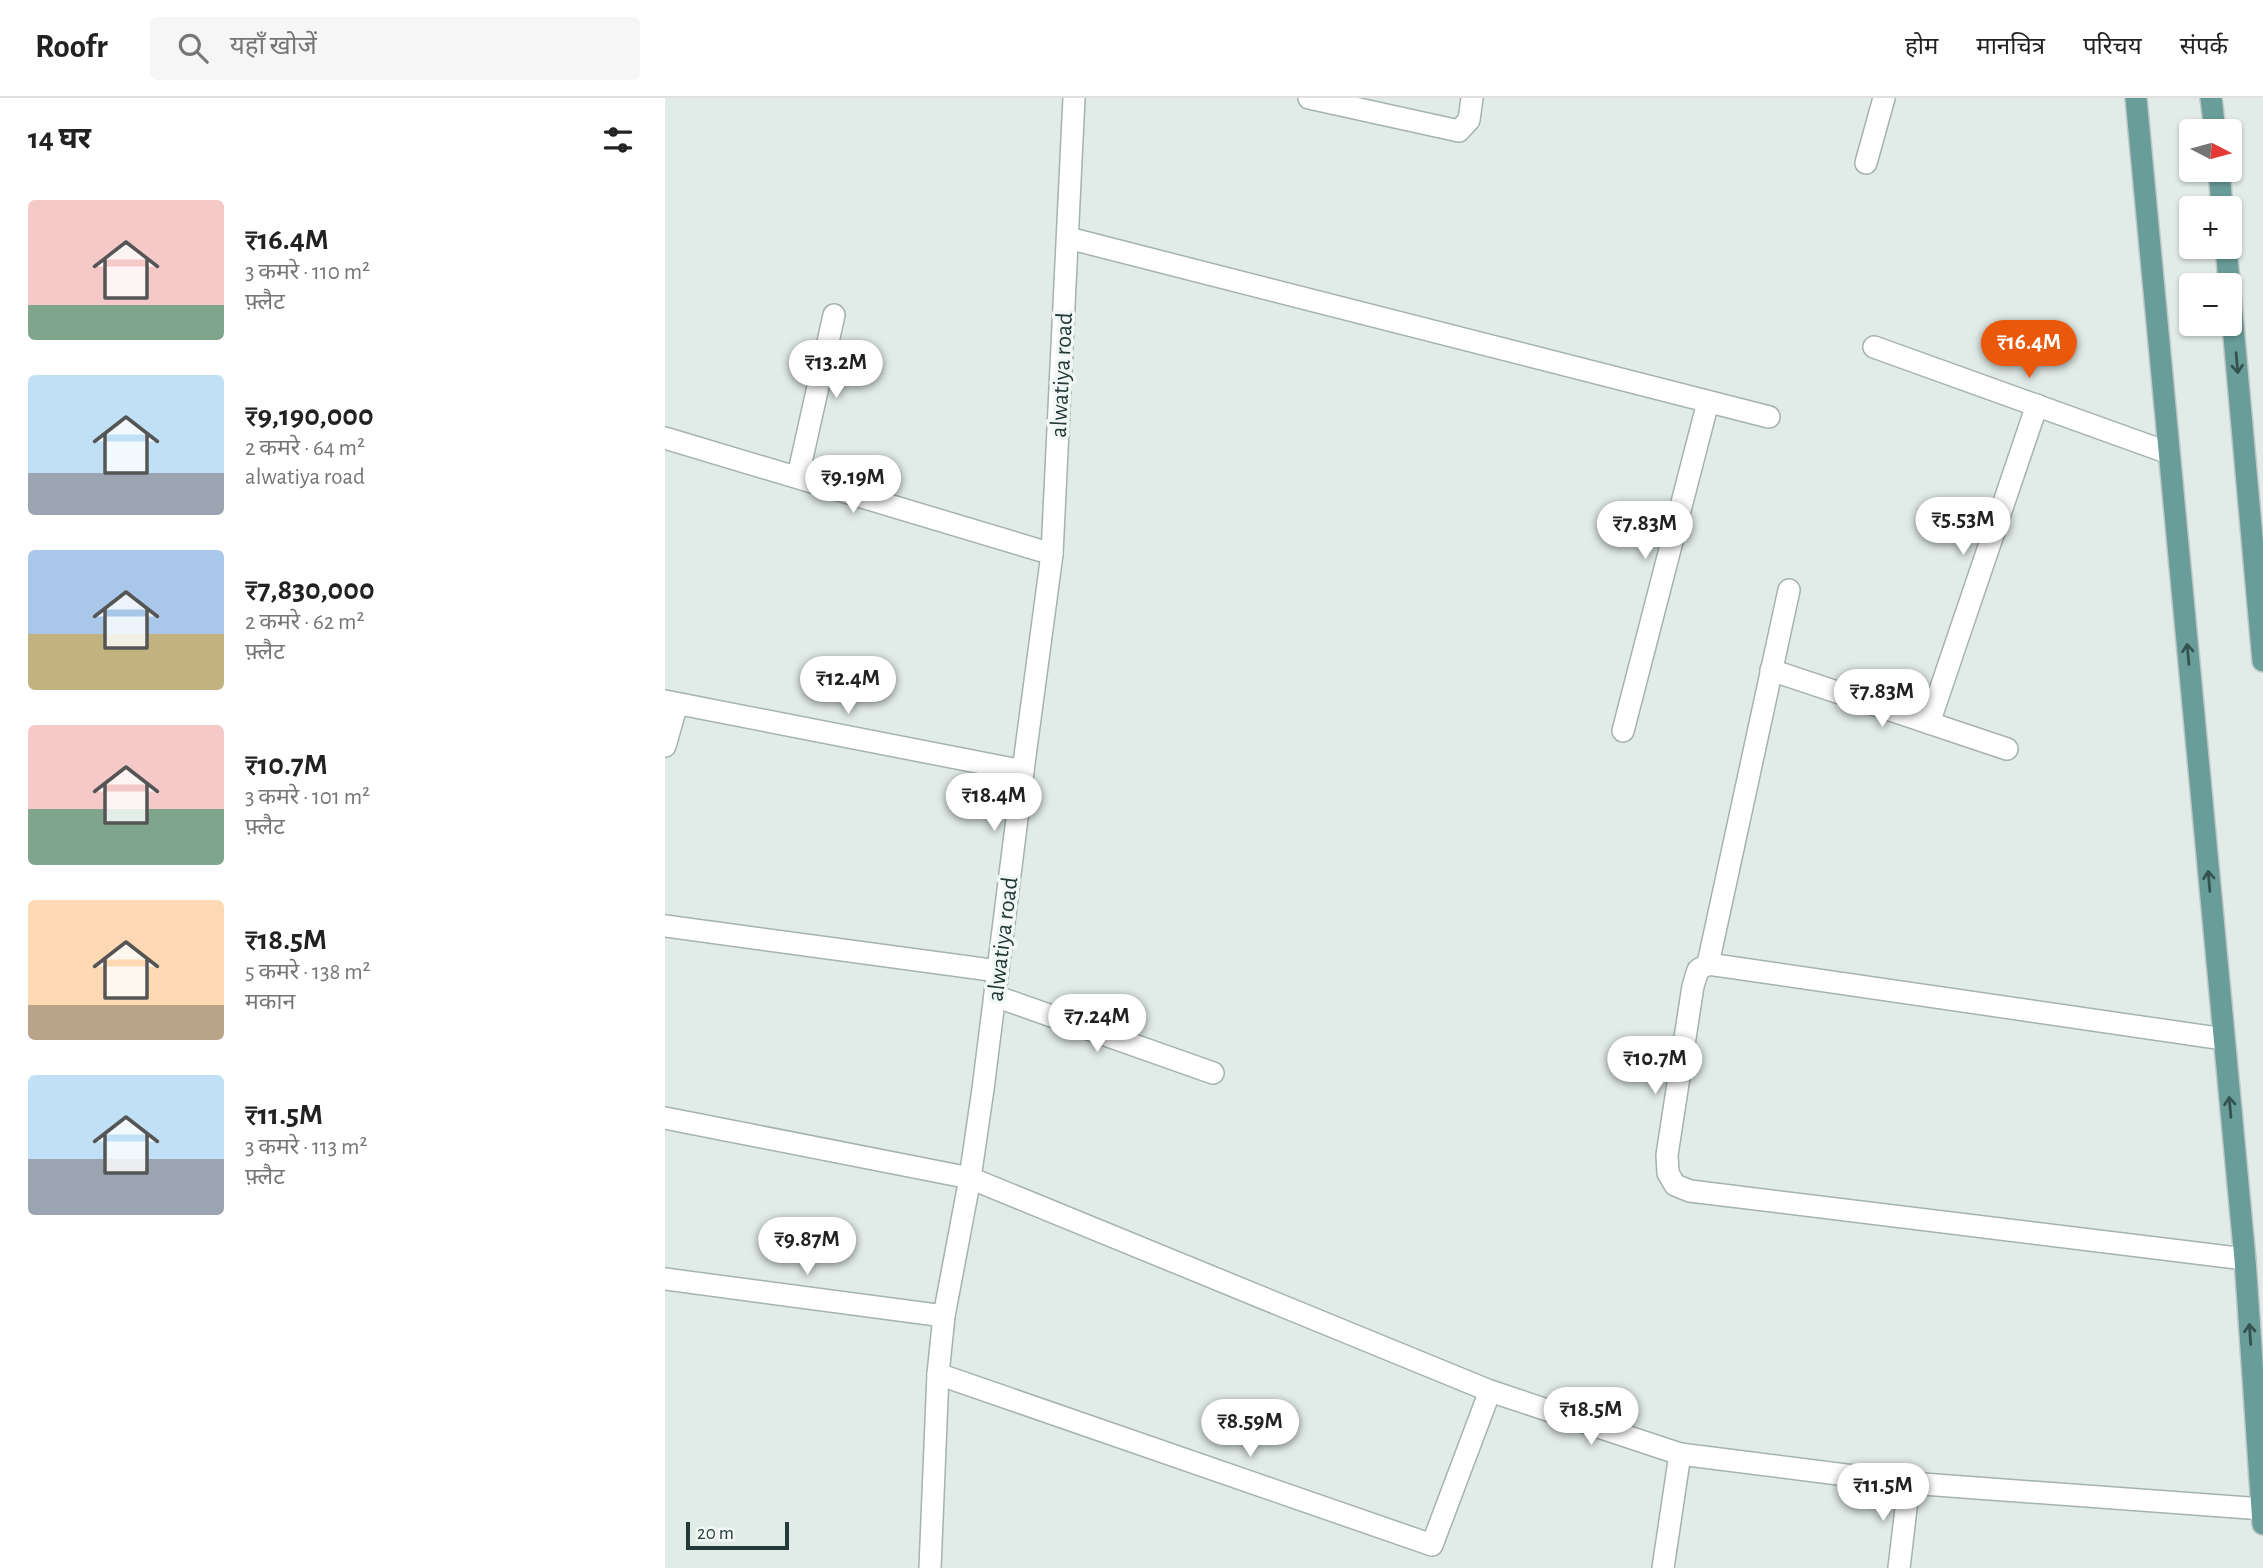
<!DOCTYPE html>
<html lang="hi">
<head>
<meta charset="utf-8">
<style>
	:root { --surface:#fff; --page:#f6f6f6; --text:#222; --muted:#767676; --line:#e0e0e0; --accent:#ea580c }
	body { margin:0; font-family:"Alegreya Sans","Noto Sans Devanagari",sans-serif; background:var(--page); color:var(--text); height:100vh; display:flex; flex-direction:column; font-size:26px; white-space:nowrap }
	* { box-sizing:border-box; margin:0 }
	p { font-size:23px; color:var(--muted) }
	.icon { flex:none; width:38px; height:38px; fill:none; stroke:currentColor; stroke-width:2; stroke-linecap:round; stroke-linejoin:round }
	.map { position:relative; flex:1; overflow:hidden }
	.panel { display:flex; flex-direction:column; background:var(--surface); width:665px }
	.panel>* { flex:none }
	.needle { width:46px; rotate:96deg }
	.tools { position:absolute; left:1514px; top:21px; display:grid; gap:14px }
	.tools a { display:grid; place-items:center; width:63px; height:63px; border-radius:7px; background:var(--surface); box-shadow:0 2px 5px #0004; font-size:35px }
	.scale { position:absolute; left:21px; bottom:18px; width:103px; box-sizing:border-box; padding-left:7px; border:4px solid #233a38; border-top:0; font-size:19px; line-height:24px; white-space:nowrap; color:#233a38; -webkit-text-stroke:5px #f2f8f6; paint-order:stroke }
	.price { position:absolute; translate:-50% -60px; padding:0 16px; border-radius:24px; background:#fff; color:#222; font-size:23px; line-height:46px; filter:drop-shadow(0 2px 4px #0008) }
	.price::after { content:''; position:absolute; left:50%; top:42px; width:21px; height:16px; margin-left:-10px; background:inherit; clip-path:polygon(0 0,100% 0,50% 100%) }
	.price.selected { background:var(--accent); color:#fff }
	ul { padding:0; list-style:none }
	li { display:flex; align-items:center; gap:21px; height:175px; padding:0 28px }
	li span { display:grid; place-items:center; flex:none; width:196px; height:140px; border-radius:7px; color:#555 }
	li>.icon { margin-inline-start:auto }
	span .icon { width:84px; height:84px; fill:#fffc; stroke-width:1 }
	li b { font-size:30px }
	h2 { display:flex; justify-content:space-between; align-items:center; height:84px; padding:0 28px; font-size:30px }
	header { display:flex; align-items:center; gap:42px; box-sizing:border-box; height:98px; padding:0 35px; background:var(--surface); border-bottom:2px solid var(--line) }
	header strong { font-size:33px }
	nav { display:flex; gap:38px; margin-inline-start:auto; font-size:24px }
	.search { width:490px; height:63px; background:var(--page); display:flex; align-items:center; gap:18px; box-sizing:border-box; padding:0 24px; border-radius:7px; color:var(--muted); font-size:26px }
	main { display:flex; flex:1; min-height:0 }
	.map>svg:first-child { display:block }
</style>
</head>
<body>
<header>
<strong>Roofr</strong>
<div class="search"><svg class="icon" aria-label="search" viewBox="0 0 24 24"><circle cx="10" cy="10" r="6"/><path d="M15 15l6 6"/></svg>यहाँ खोजें</div>
<nav><a>होम</a><a>मानचित्र</a><a>परिचय</a><a>संपर्क</a></nav>
</header>
<main>
<section class="panel">
<h2>14 घर<svg class="icon" aria-label="filters" viewBox="0 0 24 24"><path d="M4 7h16M4 17h16"/><circle cx="9" cy="7" r="2"/><circle cx="15" cy="17" r="2"/></svg></h2>
<ul>
<li><span style="background:linear-gradient(#f6c9c9 75%,#7fa58c 0)"><svg class="icon" aria-label="home" viewBox="0 0 24 24"><path d="M3 11l9-7 9 7M6 9v11h12V9"/></svg></span><div><b>₹16.4M</b><p>3 कमरे · 110 m²</p><p>फ़्लैट</p></div></li>
<li><span style="background:linear-gradient(#bfe0f5 70%,#9aa5b1 0)"><svg class="icon" aria-label="home" viewBox="0 0 24 24"><path d="M3 11l9-7 9 7M6 9v11h12V9"/></svg></span><div><b>₹9,190,000</b><p>2 कमरे · 64 m²</p><p>alwatiya road</p></div></li>
<li><span style="background:linear-gradient(#a9c7e8 60%,#c2b280 0)"><svg class="icon" aria-label="home" viewBox="0 0 24 24"><path d="M3 11l9-7 9 7M6 9v11h12V9"/></svg></span><div><b>₹7,830,000</b><p>2 कमरे · 62 m²</p><p>फ़्लैट</p></div></li>
<li><span style="background:linear-gradient(#f6c9c9 60%,#7fa58c 0)"><svg class="icon" aria-label="home" viewBox="0 0 24 24"><path d="M3 11l9-7 9 7M6 9v11h12V9"/></svg></span><div><b>₹10.7M</b><p>3 कमरे · 101 m²</p><p>फ़्लैट</p></div></li>
<li><span style="background:linear-gradient(#ffd9b3 75%,#b9a48a 0)"><svg class="icon" aria-label="home" viewBox="0 0 24 24"><path d="M3 11l9-7 9 7M6 9v11h12V9"/></svg></span><div><b>₹18.5M</b><p>5 कमरे · 138 m²</p><p>मकान</p></div></li>
<li><span style="background:linear-gradient(#bfe0f5 60%,#9aa5b1 0)"><svg class="icon" aria-label="home" viewBox="0 0 24 24"><path d="M3 11l9-7 9 7M6 9v11h12V9"/></svg></span><div><b>₹11.5M</b><p>3 कमरे · 113 m²</p><p>फ़्लैट</p></div></li>
</ul>
</section>
<div class="map">
<svg width="1598" height="1470" viewBox="0 0 1598 1470">
	<rect width="100%" height="100%" fill="#e1ebe8"/>
	<g fill="none" stroke-linecap="round" stroke-linejoin="round">
		<defs>
			<g id="minor">
				<polyline points="644,0 794,33 804,22 807,0"/>
				<polyline points="1201,65 1219,0"/>
				<polyline points="403,140 1104,319"/>
				<polyline points="1209,249 1504,355"/>
				<polyline points="0,340 387,456"/>
				<polyline points="133,378 169,217"/>
				<polyline points="1106,572 1342,651"/>
				<polyline points="0,603 358,673"/>
				<polyline points="1264,625 1372,307"/>
				<polyline points="958,633 1043,304"/>
				<polyline points="0,648 12,606"/>
				<polyline points="0,828 333,873"/>
				<polyline points="1043,866 1124,492"/>
				<polyline points="330,898 548,975"/>
				<polyline points="1559,941 1043,866 1033,872 1028,888 1002,1057 1003,1075 1010,1087 1025,1093 1580,1161"/>
				<polyline points="0,1020 305,1080 825,1293 1015,1356 1244,1385 1598,1411"/>
				<polyline points="0,1181 279,1218"/>
				<polyline points="273,1276 767,1447 825,1293"/>
				<polyline points="265,1470 273,1276 279,1218 305,1080 318,991 358,673 387,456 409,0"/>
				<polyline points="998,1470 1015,1356"/>
				<polyline points="1234,1470 1244,1385"/>
			</g>
			<g id="major">
				<polyline points="1471,0 1580,1161 1598,1426"/>
				<polyline points="1546,0 1550,33"/>
				<polyline points="1554,72 1557,110"/>
				<polyline points="1561,149 1598,563"/>
			</g>
		</defs>
		<use href="#minor" stroke="#a4b2b0" stroke-width="24"/>
		<use href="#major" stroke="#c1c8c7" stroke-width="24"/>
		<use href="#minor" stroke="#fff" stroke-width="21"/>
		<use href="#major" stroke="#699d99" stroke-width="21"/>
	</g>
	<defs><path id="oneway-shaft" d="M-6 0H5M1.5-3L5.5 0L1.5 3" fill="none" stroke-width="1.6" stroke-linecap="round" stroke-linejoin="round" transform="scale(1.75)"/></defs>
	<g stroke="#345350">
		<use href="#oneway-shaft" transform="translate(1572 265) rotate(85)"/>
		<use href="#oneway-shaft" transform="translate(1523 556) rotate(-95)"/>
		<use href="#oneway-shaft" transform="translate(1544 783) rotate(-95)"/>
		<use href="#oneway-shaft" transform="translate(1565 1009) rotate(-95)"/>
		<use href="#oneway-shaft" transform="translate(1585 1236) rotate(-94)"/>
	</g>
	<g text-anchor="middle" stroke-width="7" stroke-linejoin="round" paint-order="stroke">
		<g font-size="24" fill="#233a38" stroke="#f2f8f6">
			<text transform="translate(396 277) rotate(-87)" y="8">alwatiya road</text>
			<text transform="translate(337 841) rotate(-83)" y="8">alwatiya road</text>
		</g>
	</g>
</svg>
<div class="tools">
<a><svg class="needle" viewBox="-14 -14 28 28"><path d="M0-13l5 13h-10z" fill="#e53935"/><path d="M0 13l5-13h-10z" fill="#767676"/></svg></a>
<a>+</a>
<a>−</a>
</div>
<div class="scale">20 m</div>
<b class="price selected" style="left:1364px;top:282px">₹16.4M</b>
<b class="price" style="left:171px;top:302px">₹13.2M</b>
<b class="price" style="left:188px;top:417px">₹9.19M</b>
<b class="price" style="left:1298px;top:459px">₹5.53M</b>
<b class="price" style="left:980px;top:463px">₹7.83M</b>
<b class="price" style="left:183px;top:618px">₹12.4M</b>
<b class="price" style="left:1217px;top:631px">₹7.83M</b>
<b class="price" style="left:329px;top:735px">₹18.4M</b>
<b class="price" style="left:432px;top:956px">₹7.24M</b>
<b class="price" style="left:990px;top:998px">₹10.7M</b>
<b class="price" style="left:142px;top:1179px">₹9.87M</b>
<b class="price" style="left:926px;top:1349px">₹18.5M</b>
<b class="price" style="left:585px;top:1361px">₹8.59M</b>
<b class="price" style="left:1218px;top:1425px">₹11.5M</b>
</div>
</main>
</body>
</html>
